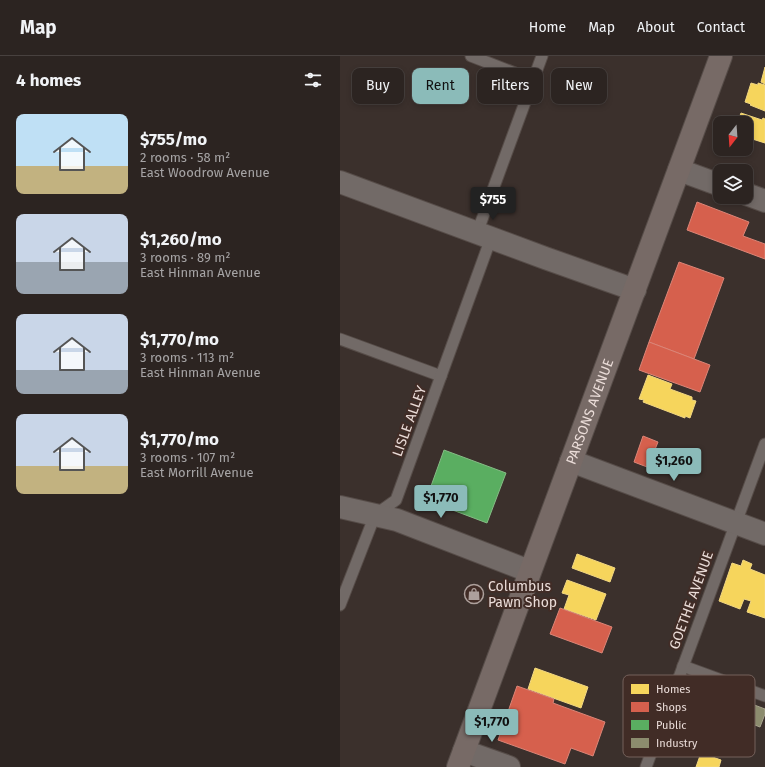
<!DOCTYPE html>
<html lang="en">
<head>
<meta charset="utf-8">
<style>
	:root { --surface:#2c2421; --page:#342c2a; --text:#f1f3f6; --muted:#a6a4a5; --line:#48413f; --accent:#8bbbb9 }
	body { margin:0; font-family:"Fira Sans",sans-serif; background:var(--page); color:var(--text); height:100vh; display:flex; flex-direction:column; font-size:15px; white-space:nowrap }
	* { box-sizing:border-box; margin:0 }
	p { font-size:13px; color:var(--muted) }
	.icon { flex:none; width:22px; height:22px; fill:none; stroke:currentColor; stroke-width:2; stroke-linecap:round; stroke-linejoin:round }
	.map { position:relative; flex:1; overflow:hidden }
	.side { display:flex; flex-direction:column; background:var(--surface); width:340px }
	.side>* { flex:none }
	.hud { position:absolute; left:12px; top:12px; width:353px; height:36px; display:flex; gap:8px }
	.needle { width:26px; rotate:197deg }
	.fabs { position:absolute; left:373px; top:60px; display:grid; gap:8px }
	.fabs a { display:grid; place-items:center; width:40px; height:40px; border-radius:8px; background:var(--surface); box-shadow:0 2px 6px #0003,0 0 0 1px var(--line); font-size:20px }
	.price { position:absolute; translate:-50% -34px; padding:0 9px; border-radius:4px; background:var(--accent); color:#111; font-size:13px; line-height:26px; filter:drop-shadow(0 1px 2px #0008) }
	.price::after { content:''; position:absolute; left:50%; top:24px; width:12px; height:9px; margin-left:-6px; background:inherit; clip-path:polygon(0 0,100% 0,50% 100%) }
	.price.active { background:#222; color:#fff }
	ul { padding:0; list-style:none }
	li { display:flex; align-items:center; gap:12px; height:100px; padding:0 16px }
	li span { display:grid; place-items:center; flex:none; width:112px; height:80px; border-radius:8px; color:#555 }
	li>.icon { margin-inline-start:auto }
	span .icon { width:48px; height:48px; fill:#fffc; stroke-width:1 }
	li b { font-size:17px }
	h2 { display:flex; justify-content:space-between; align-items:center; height:48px; padding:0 16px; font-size:17px }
	.chip { padding:0 14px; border-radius:8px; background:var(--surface); box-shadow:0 2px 6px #0003,0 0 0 1px var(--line); font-size:14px; line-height:36px }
	.chip.active { background:var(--accent); color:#111 }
	header { display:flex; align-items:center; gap:24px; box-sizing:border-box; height:56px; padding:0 20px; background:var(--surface); border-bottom:1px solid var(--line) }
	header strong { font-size:19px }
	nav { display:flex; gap:22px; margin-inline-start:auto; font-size:14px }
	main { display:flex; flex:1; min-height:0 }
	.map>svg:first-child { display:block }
</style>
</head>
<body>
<header>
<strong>Map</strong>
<nav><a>Home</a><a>Map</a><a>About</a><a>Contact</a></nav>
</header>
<main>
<section class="side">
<h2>4 homes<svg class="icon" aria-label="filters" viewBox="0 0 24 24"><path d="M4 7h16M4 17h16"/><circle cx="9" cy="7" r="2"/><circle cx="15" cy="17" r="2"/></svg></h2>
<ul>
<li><span style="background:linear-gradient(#bfe0f5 65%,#c2b280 0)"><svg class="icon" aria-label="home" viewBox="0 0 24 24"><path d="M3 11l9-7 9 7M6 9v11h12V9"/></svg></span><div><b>$755/mo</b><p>2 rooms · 58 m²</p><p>East Woodrow Avenue</p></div></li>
<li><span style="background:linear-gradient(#c9d6e8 60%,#9aa5b1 0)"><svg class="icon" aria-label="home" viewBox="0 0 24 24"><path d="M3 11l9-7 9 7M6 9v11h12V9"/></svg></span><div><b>$1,260/mo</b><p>3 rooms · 89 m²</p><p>East Hinman Avenue</p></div></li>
<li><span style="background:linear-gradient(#c9d6e8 70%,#9aa5b1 0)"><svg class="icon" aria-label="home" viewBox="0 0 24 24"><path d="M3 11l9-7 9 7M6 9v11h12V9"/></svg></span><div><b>$1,770/mo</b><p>3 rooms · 113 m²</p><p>East Hinman Avenue</p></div></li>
<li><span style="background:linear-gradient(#c9d6e8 65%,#c2b280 0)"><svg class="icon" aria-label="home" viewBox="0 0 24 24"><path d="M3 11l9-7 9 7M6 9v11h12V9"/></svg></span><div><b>$1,770/mo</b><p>3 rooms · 107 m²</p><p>East Morrill Avenue</p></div></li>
</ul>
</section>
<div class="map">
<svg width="425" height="711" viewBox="0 0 425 711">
	<rect width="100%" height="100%" fill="#3b302c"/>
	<g fill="#f6d55c" stroke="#f2d781">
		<polygon points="425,11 425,28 421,26"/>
		<polygon points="411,27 418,29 418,27 425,29 425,55 410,49 411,48 405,46"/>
		<polygon points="401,57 422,64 423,62 425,63 425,87 406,81 406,67 397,67"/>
		<polygon points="308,319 332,328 330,333 352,341 352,344 356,345 350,362 345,360 345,362 303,346 304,344 299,343"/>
		<polygon points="237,498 275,512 270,526 232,512"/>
		<polygon points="403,504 412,508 410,513 425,519 425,562 407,556 411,545 404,543 400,553 379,545 392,507 401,510"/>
		<polygon points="227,524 266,538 256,564 224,553 229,539 222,537"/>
		<polygon points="195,612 248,631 241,652 188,633"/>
		<polygon points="362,694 368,696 367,699 381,704 379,711 356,711"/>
	</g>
	<g fill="#d6604d" stroke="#dc8577">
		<polygon points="357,146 409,166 403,180 425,188 425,203 347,174"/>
		<polygon points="339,206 384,222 354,303 309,286"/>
		<polygon points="309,286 370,309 360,336 299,314"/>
		<polygon points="303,380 318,386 314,396 321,398 315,414 294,406"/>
		<polygon points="220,552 272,571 262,597 210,578"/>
		<polygon points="177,630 214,643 213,647 265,666 253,700 231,692 225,708 158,684"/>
	</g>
	<polygon fill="#5aae61" stroke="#85bc85" points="104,394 166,417 147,467 86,444"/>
	<polygon fill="#8c8c6e" stroke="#a8a48e" points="409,647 425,653 425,658 420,671 402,664"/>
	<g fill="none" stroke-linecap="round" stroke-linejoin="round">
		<defs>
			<g id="service">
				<polyline points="131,0 193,24"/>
				<polyline points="137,177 202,0"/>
				<polyline points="0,283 101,320"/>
				<polyline points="0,549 35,459 56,444 151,182"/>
				<polyline points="343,610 425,640"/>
				<polyline points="306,711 425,388"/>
			</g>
			<g id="minor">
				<polyline points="339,114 380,129"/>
				<polyline points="0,126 205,202 295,234"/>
				<polyline points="406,138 425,145"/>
				<polyline points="231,405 425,478"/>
				<polyline points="0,451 57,464 189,515"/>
				<polyline points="124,695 169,711"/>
			</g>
			<g id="primary">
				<path id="s1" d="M118,711L381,0"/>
			</g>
		</defs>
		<use href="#service" stroke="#564c48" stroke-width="13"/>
		<use href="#minor" stroke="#564c48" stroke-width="24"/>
		<use href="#primary" stroke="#564c48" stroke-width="24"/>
		<use href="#service" stroke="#726a67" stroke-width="11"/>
		<use href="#minor" stroke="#726a67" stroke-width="22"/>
		<use href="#primary" stroke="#776a66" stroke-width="22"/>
	</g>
	<defs>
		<symbol id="shop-ring" viewBox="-11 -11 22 22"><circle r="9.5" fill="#412c26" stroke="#ada09c" stroke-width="1.5"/><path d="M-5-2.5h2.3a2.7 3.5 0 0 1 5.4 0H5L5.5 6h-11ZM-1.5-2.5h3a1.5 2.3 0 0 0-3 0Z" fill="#ada09c"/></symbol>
	</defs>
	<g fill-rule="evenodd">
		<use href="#shop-ring" x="123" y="527" width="22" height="22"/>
	</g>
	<g text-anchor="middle" stroke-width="4" stroke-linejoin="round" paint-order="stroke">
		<g font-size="14" fill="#eadcd8" stroke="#412c26">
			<text dy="5" stroke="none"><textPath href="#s1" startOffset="379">PARSONS AVENUE</textPath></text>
			<text transform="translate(69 365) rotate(-70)" y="5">LISLE ALLEY</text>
			<text transform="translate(351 544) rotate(-70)" y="5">GOETHE AVENUE</text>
		</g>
		<g font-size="14" fill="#eadcd8" stroke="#412c26" text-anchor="start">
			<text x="148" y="535">Columbus<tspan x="148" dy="16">Pawn Shop</tspan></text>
		</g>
	</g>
	<rect x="283" y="619" width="132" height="82" rx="6" fill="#412c26" stroke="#74615b" stroke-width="1"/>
	<rect x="291" y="628" width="18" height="10" fill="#f6d55c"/>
	<rect x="291" y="646" width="18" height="10" fill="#d6604d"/>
	<rect x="291" y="664" width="18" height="10" fill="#5aae61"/>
	<rect x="291" y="682" width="18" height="10" fill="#8c8c6e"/>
	<g font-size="11" fill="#eadcd8">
		<text x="316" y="637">Homes</text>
		<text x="316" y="655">Shops</text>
		<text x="316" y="673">Public</text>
		<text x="316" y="691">Industry</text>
	</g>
</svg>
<div class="fabs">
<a><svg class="needle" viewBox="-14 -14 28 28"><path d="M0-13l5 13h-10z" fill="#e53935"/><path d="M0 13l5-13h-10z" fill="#a6a4a5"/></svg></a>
<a><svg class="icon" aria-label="layers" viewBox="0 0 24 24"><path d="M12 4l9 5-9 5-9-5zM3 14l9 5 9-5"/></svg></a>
</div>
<b class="price active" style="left:153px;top:165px">$755</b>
<b class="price" style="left:334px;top:426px">$1,260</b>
<b class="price" style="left:101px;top:463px">$1,770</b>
<b class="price" style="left:152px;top:687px">$1,770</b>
<div class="hud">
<a class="chip">Buy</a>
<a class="chip active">Rent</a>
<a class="chip">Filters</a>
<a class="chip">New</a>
</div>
</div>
</main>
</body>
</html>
